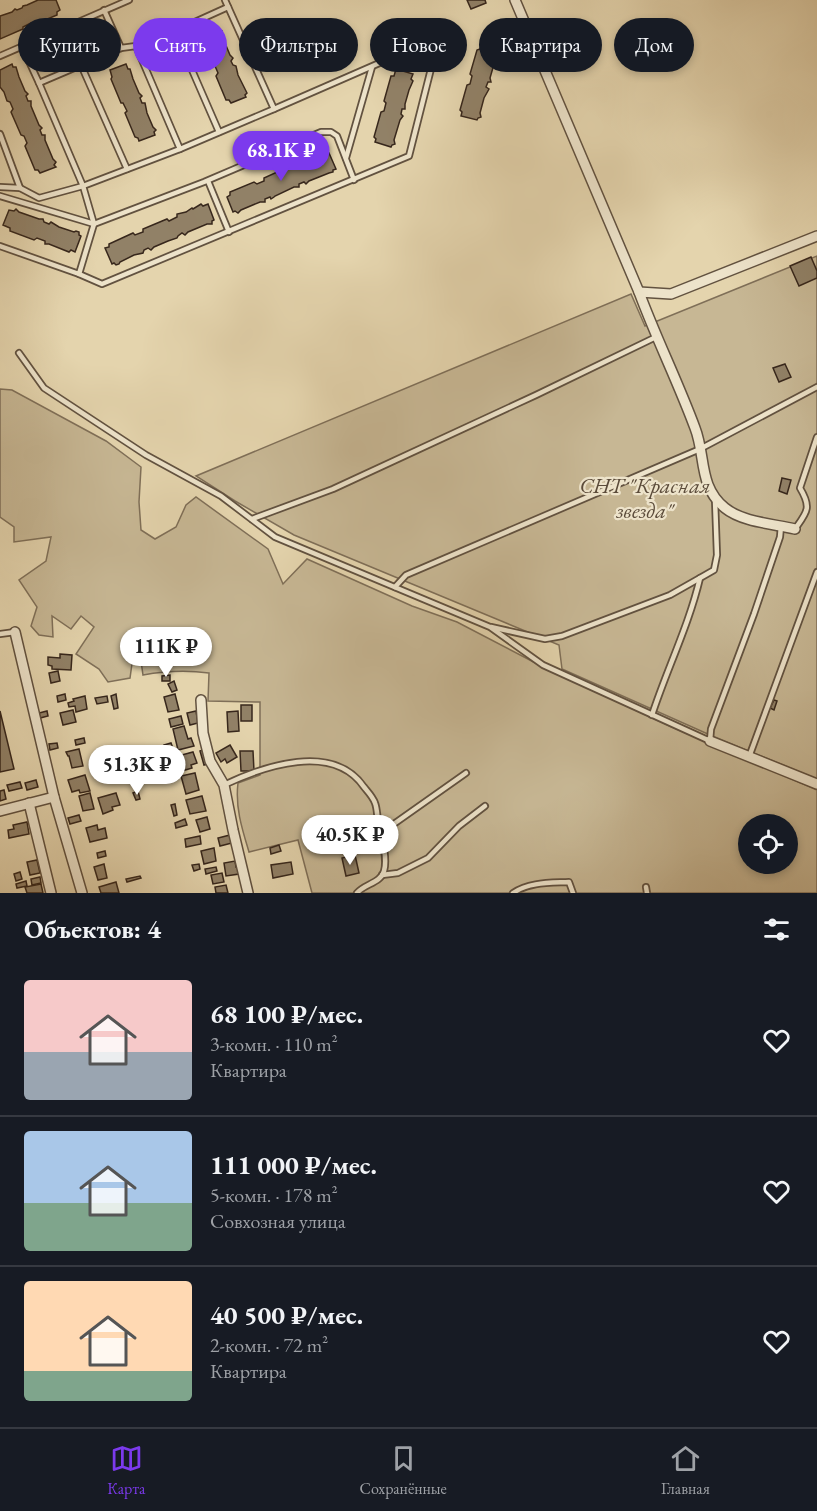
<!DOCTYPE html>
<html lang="ru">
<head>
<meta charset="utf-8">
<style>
	:root { --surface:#171b24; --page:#242831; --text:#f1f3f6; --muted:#9ea1a6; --line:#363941; --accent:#7c3aed }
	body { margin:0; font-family:"EB Garamond",serif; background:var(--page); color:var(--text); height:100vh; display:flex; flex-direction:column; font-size:22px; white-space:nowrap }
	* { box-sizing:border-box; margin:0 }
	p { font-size:20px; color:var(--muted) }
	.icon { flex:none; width:33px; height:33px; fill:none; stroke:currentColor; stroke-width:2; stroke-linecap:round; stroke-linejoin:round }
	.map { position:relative; height:893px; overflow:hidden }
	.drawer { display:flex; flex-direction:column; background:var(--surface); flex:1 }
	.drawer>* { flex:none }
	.guide { position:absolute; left:18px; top:18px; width:782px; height:54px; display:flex; gap:12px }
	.buttons { position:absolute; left:738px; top:814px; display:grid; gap:12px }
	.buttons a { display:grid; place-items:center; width:60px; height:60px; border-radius:50%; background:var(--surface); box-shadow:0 3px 9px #0003; font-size:30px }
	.price { position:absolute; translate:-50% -51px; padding:0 14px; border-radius:21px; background:#fff; color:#222; font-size:20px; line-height:39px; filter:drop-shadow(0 2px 3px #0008) }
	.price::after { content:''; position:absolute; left:50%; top:36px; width:18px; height:14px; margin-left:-9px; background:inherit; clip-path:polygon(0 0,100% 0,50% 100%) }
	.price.on { background:var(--accent); color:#fff }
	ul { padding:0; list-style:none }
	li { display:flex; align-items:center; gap:18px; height:150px; padding:0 24px }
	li+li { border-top:2px solid var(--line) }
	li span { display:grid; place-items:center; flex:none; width:168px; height:120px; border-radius:6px; color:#555 }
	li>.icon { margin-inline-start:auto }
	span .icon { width:72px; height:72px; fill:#fffc; stroke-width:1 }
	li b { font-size:26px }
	h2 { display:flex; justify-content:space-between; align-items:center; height:72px; padding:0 24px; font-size:26px }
	.tag { padding:0 21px; border-radius:27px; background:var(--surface); box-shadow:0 3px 9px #0003; font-size:21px; line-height:54px }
	.tag.on { background:var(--accent); color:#fff }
	.dock { display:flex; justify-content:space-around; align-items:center; height:84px; border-top:2px solid var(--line); background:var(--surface); font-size:16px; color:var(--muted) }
	.dock a { display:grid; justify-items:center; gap:3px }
	.dock .on { color:var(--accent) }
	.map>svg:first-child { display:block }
</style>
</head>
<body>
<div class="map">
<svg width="817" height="893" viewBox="0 0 817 893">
	<rect width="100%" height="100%" fill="#e4d4ad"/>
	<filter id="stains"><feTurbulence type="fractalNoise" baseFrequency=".00333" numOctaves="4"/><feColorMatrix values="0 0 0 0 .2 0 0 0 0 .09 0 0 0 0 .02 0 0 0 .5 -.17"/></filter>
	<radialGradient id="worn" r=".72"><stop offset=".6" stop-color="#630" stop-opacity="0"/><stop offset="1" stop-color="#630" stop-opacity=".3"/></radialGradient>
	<g fill="#c7b794" stroke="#7f6f58" stroke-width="1.5" fill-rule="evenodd">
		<polygon points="817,256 817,779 710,735 562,669 559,645 294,535 235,501 196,476 631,294 645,326"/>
		<path d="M0,389L12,390L106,441L141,467L139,502L141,530L155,539L176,527L186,505L196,497L268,549L283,584L307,559L412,606L457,622L547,669L590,689L672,727L817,790V893H312L298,840L249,852C242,829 235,807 238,783L260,775V702L208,701L209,673C186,670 165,671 143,675L140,654L149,658L148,650L143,651L135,642L130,678L108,682L99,669L76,654L94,627L81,616L71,629L52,616L53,637L39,635L31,626L37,607L19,580L46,561L51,537L14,542V527L0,517ZM748,825H788V864H748Z"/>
	</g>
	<g fill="#918167" stroke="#37271c" stroke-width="1.5">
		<polygon points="38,0 56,0 60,10 57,12 57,15 33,25 31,23 23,27 23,29 0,39 0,16 12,12 15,9 17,10 22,8 23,6 27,5"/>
		<polygon points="467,0 485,0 486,3 471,9"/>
		<polygon points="217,26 219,31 222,31 222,36 230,55 233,58 231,61 233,65 236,66 238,75 247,93 245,95 246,97 231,103 229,100 226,100 216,76 218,73 215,66 212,65 202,41 204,39 201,33"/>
		<polygon points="482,42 498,47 497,52 499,54 496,57 490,78 491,82 488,82 486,87 489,89 484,98 480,113 481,117 478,118 477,120 461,116 462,112 460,110 467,85 470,84 472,76 470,74 477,50 480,49"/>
		<polygon points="12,64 13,67 16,67 19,77 25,91 28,94 26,96 28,101 31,101 31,106 39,125 42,128 40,130 42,135 45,135 45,140 53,159 56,162 54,165 56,167 40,173 38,170 35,170 25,146 27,143 24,136 21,135 11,112 13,109 10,102 7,101 4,92 0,87 0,70"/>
		<polygon points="126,64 128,69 130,69 133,79 139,93 142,96 140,98 142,103 145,103 147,113 153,127 156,130 154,132 155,135 139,141 138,138 135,137 125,113 127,111 123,103 121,103 111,79 112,77 110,70"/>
		<polygon points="396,69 413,74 411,79 413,81 409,90 405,104 405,109 402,109 401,114 403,116 400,120 394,140 395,144 392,145 391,147 375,142 376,139 374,137 381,112 384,111 386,103 384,101 391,76 394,76"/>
		<polygon points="322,153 325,155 329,153 336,169 333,170 333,172 329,173 309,181 306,184 304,182 299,184 299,187 294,187 275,196 274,197 271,199 270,197 265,199 265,202 260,202 241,210 238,213 235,211 233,212 227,197 230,195 230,192 254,182 257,184 264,181 264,178 288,167 291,169 298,166 298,163"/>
		<polygon points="201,204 203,206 208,204 214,220 212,221 212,224 207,224 188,232 185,235 182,233 178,236 177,238 168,241 154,247 151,250 148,248 144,250 143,253 134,255 120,262 119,264 116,265 114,263 112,264 105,248 109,247 109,244 133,233 135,235 143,232 143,229 167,219 169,221 177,217 177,214 186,212 192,208 193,209"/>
		<polygon points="16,209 19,212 39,219 43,219 44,222 49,224 51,222 59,227 74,232 76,231 79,232 79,235 81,236 75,252 71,250 69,252 49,244 45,244 45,241 37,238 34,240 10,231 10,228 3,225 9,210 14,211"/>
		<polygon points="811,257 817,271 817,278 799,286 790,266"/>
		<polygon points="785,364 791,377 779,382 773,368"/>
		<polygon points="782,478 791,480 787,494 779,491"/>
		<polygon points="60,654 72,655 71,670 52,669 52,666 48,665 48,657 60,658"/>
		<polygon points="58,671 60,681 51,683 49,673"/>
		<polygon points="170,675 170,681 162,681 162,676"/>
		<polygon points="174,681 177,690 172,692 168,684"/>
		<polygon points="65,694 66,700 58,702 57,696"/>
		<polygon points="116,694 118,708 114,709 111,696"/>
		<polygon points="175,694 179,710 168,712 164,697"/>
		<polygon points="85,696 87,709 76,712 75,706 69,707 68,703 74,701 73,699"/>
		<polygon points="107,696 108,702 97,704 95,698"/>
		<polygon points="774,700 777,701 774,710 770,708"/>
		<rect x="241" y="705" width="11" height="16"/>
		<polygon points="73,710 76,722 63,725 60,713"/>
		<polygon points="0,711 14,769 0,772"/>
		<polygon points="47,711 48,716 40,718 39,713"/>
		<polygon points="196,711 198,723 190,725 187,713"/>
		<polygon points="238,711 239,731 228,732 227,712"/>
		<polygon points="181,716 183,724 171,727 169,719"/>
		<polygon points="184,726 188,739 191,738 194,746 178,750 173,729"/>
		<polygon points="84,738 85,743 76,745 75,740"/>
		<polygon points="57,743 58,748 50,750 49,744"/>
		<polygon points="171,743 174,751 167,753 164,745"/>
		<polygon points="230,745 237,757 227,763 225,759 221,762 216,753"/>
		<polygon points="79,749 83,766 72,768 69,756 68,756 66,752"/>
		<polygon points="203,750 208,764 204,765 200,751"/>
		<polygon points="240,751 253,751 254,771 241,771"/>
		<polygon points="193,752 197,763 191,765 192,768 182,771 178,756"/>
		<polygon points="156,758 158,764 150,766 149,759"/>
		<polygon points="195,773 199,790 186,794 181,776"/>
		<polygon points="85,775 90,791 80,793 79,790 72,792 68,780"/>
		<polygon points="36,780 38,787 27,790 25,783"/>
		<polygon points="20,782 22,788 9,791 7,785"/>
		<polygon points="4,790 6,799 0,801 0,791"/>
		<polygon points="138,791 140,799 136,800 133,793"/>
		<polygon points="90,793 94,809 83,811 79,796"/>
		<polygon points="116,793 120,805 112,807 113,810 103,814 98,798"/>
		<polygon points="202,796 206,811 190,814 186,800"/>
		<polygon points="175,804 177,815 174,816 171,805"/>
		<polygon points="79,815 81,821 70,824 68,818"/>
		<polygon points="207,817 210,829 200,832 196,820"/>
		<polygon points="185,819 187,825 176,828 175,823"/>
		<polygon points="27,822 29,834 9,838 8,830 14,829 13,825"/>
		<polygon points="97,825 98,830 105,828 107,838 90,842 86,828"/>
		<polygon points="230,835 232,843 220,846 218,838"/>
		<polygon points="200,836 201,844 186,847 185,839"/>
		<polygon points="279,845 281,851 271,854 270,848"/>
		<polygon points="214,848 216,861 204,864 201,851"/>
		<polygon points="105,851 106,856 98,858 97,853"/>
		<polygon points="355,855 359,873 346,876 342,858"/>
		<polygon points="37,860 40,873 30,875 27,862"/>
		<polygon points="235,861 236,867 238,866 239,874 226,876 224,863"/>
		<polygon points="291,862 293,874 273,878 271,865"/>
		<polygon points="104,864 107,878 98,880 94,867"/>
		<polygon points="199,864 200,869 194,871 192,865"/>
		<polygon points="216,867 217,871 206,874 205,869"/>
		<polygon points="20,872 22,879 16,881 14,874"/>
		<polygon points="222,873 224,882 213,884 211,875"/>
		<polygon points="140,876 141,878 127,882 126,879"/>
		<polygon points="40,877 41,883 32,885 31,879"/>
		<polygon points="26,881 27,886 17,888 16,884"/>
		<polygon points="116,882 119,893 101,893 99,887"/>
		<polygon points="41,884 43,893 27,893 25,887"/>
		<polygon points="226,885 228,893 216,893 215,887"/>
	</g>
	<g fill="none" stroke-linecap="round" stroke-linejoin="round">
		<defs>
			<g id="service">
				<polyline points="104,10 121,48"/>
				<polyline points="175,31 219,132"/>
				<polyline points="22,46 39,83"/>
				<polyline points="136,46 180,149"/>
				<polyline points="0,56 129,0"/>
				<polyline points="81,65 127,169"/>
				<polyline points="0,134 20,188 39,198 83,186 180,149 274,109 225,0"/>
				<polyline points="346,158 372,67"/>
				<polyline points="208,181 229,232"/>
				<polyline points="0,187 20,188"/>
				<polyline points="0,196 94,224 204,182 321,132 331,132 337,136 354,180"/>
				<polyline points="0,246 79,274 94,224 83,186 39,83 121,48 136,46 175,31 228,7"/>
				<polyline points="79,274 102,284 409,156 439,37 274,109"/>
				<polyline points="19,353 44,388 146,455 221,496 275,537 490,627 543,665 710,741 711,729 754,614 780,537 781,526"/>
				<polyline points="252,519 333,489 536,395 656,337"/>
				<path d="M795,529C807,512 812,508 800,488L817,437"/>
				<polyline points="395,587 406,575 700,449 817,387"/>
				<polyline points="491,627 545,639 562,636 670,595 700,578"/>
				<polyline points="0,634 15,632"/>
				<path d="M652,715C667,669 689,625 700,578L714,570L717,555L715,500"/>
				<polyline points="749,757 817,572"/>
				<path d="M224,785C264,766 333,742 364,787C368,792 373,797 375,803C377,808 377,815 378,821C381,834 388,858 384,871C381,883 364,884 357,893"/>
				<polyline points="381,833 466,773"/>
				<polyline points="382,875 398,873 428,858 459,826 485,806"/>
				<polyline points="646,887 647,893"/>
				<path d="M513,893C529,882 550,883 569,882L573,893"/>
			</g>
			<g id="minor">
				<path d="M515,0L639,292C656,338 678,382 695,428C706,456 698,486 725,508C742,522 774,524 795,529"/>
				<polyline points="639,292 671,294 817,236"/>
				<polyline points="15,632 54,797 82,893"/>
				<polyline points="201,700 203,733 210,761 224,785 233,830 248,893"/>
				<polyline points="710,741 817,784"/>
				<polyline points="29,803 51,893"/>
				<polyline points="0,811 54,797"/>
			</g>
		</defs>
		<use href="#service" stroke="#625240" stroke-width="8"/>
		<use href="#minor" stroke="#625240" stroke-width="12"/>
		<use href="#service" stroke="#ede3ca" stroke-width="4.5"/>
		<use href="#minor" stroke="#ede3ca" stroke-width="9"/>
	</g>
	<g text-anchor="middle" stroke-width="4.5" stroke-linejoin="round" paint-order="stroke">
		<g font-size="22" font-style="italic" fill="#5b4b3a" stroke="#ede3ca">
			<text x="645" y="493">СНТ "Красная<tspan x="645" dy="25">звезда"</tspan></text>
		</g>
	</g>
	<rect width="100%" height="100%" filter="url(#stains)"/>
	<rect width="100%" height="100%" fill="url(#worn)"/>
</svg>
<div class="buttons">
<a><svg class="icon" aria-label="locate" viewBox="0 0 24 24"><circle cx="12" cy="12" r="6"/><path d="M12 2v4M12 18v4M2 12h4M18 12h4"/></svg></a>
</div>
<b class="price on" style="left:281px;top:182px">68.1K ₽</b>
<b class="price" style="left:166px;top:678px">111K ₽</b>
<b class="price" style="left:137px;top:796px">51.3K ₽</b>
<b class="price" style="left:350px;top:866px">40.5K ₽</b>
<div class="guide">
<a class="tag">Купить</a>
<a class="tag on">Снять</a>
<a class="tag">Фильтры</a>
<a class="tag">Новое</a>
<a class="tag">Квартира</a>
<a class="tag">Дом</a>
</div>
</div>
<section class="drawer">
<h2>Объектов: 4<svg class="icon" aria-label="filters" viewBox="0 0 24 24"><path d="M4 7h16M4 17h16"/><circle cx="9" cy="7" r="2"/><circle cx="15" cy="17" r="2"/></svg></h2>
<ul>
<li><span style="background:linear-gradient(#f6c9c9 60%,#9aa5b1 0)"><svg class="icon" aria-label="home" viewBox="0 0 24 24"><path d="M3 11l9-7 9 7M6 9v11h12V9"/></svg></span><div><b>68 100 ₽/мес.</b><p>3-комн. · 110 m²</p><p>Квартира</p></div><svg class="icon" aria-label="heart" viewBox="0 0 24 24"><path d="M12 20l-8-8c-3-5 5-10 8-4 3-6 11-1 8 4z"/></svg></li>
<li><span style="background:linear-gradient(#a9c7e8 60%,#7fa58c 0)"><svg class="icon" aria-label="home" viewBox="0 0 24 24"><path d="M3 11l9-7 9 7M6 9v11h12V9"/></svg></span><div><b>111 000 ₽/мес.</b><p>5-комн. · 178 m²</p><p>Совхозная улица</p></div><svg class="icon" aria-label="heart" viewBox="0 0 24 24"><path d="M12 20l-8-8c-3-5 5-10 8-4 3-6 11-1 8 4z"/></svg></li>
<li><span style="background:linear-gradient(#ffd9b3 75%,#7fa58c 0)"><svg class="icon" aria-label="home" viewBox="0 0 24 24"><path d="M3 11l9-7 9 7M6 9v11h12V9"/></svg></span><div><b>40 500 ₽/мес.</b><p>2-комн. · 72 m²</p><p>Квартира</p></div><svg class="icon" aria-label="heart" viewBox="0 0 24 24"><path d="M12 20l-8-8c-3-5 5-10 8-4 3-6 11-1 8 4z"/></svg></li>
</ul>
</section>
<nav class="dock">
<a class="on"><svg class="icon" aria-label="map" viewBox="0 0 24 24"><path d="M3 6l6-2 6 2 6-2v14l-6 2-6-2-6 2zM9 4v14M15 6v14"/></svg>Карта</a>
<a><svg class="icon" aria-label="saved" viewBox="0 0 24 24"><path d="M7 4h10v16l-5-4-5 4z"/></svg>Сохранённые</a>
<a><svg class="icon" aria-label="home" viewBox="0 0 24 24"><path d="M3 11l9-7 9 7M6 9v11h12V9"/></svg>Главная</a>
</nav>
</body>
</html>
